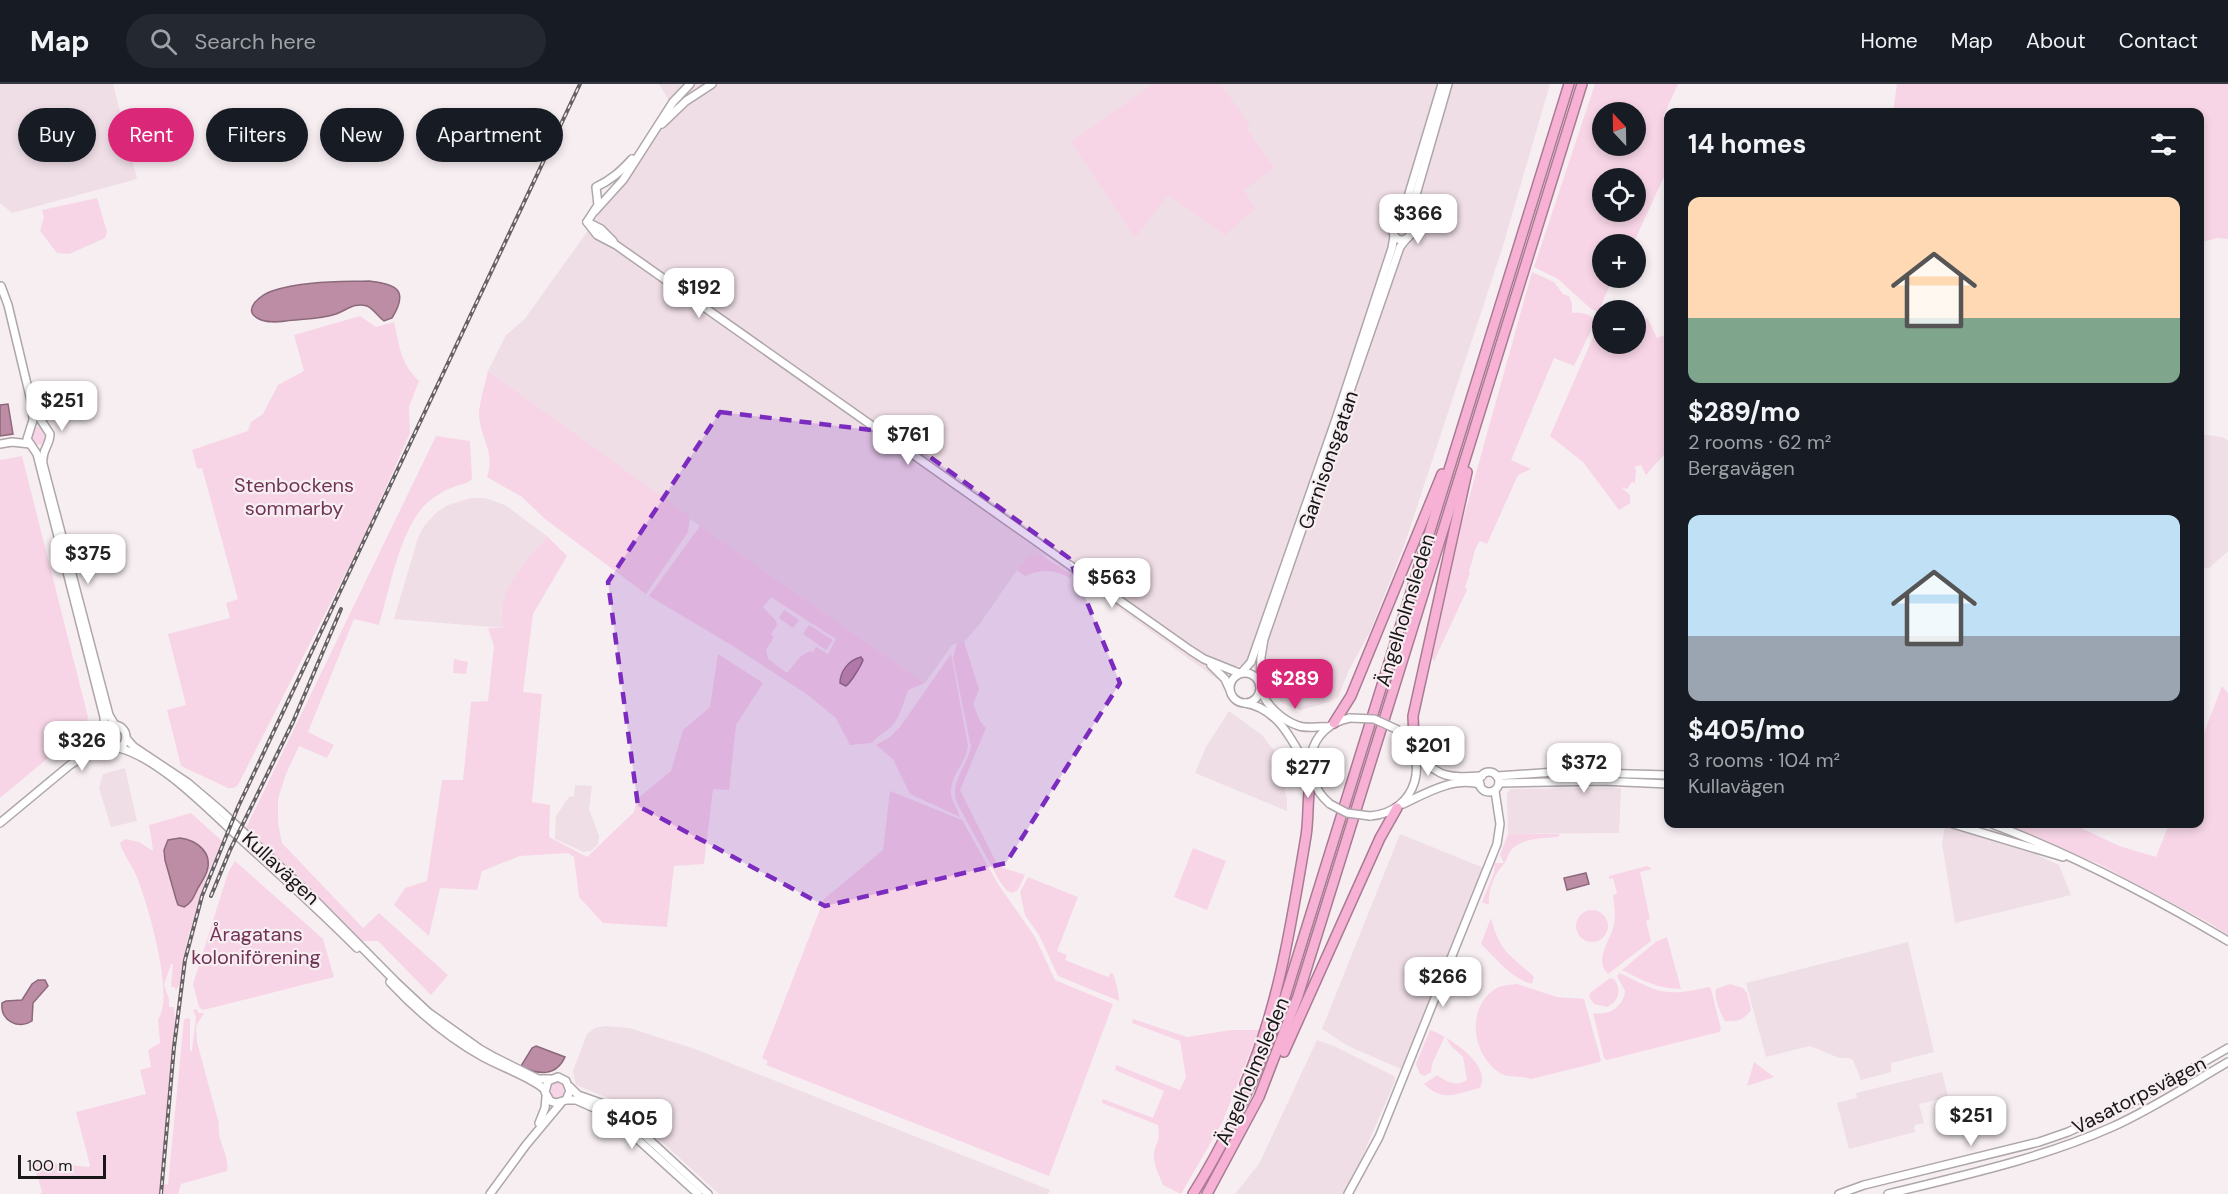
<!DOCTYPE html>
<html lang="en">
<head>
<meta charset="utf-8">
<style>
	:root { --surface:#171b24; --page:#242831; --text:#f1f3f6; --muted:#9ea1a6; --line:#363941; --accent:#db2777 }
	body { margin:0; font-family:"DM Sans",sans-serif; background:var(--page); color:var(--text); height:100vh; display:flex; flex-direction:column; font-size:22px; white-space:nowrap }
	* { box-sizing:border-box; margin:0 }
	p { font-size:20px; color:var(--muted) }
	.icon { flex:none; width:33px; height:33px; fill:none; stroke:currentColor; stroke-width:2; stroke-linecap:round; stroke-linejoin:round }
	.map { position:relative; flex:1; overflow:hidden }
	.side { position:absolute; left:1664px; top:24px; width:540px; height:720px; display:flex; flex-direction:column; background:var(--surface); border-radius:12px; box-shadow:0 3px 9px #0003 }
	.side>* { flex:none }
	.guide { position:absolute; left:18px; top:24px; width:570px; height:54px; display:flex; gap:12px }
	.needle { width:39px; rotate:338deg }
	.buttons { position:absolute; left:1592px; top:18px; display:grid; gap:12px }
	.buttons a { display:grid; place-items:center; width:54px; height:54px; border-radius:50%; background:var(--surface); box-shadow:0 3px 9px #0003; font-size:30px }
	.scale { position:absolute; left:18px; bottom:15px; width:88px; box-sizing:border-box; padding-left:6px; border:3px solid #191617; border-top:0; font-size:16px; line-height:21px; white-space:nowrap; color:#191617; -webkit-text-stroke:4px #f7eef2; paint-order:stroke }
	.price { position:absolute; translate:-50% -51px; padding:0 14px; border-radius:12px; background:#fff; color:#222; font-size:20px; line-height:39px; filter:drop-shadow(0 2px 3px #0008) }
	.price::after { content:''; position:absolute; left:50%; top:36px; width:18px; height:14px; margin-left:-9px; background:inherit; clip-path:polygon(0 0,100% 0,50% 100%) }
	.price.current { background:var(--accent); color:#fff }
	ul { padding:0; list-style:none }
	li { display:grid; align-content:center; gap:12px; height:318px; padding:0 24px }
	li span { display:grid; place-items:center; height:186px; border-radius:12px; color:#555 }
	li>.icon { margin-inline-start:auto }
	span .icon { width:108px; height:108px; fill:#fffc; stroke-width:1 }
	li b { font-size:26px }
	h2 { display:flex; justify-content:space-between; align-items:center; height:72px; padding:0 24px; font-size:26px }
	.pill { padding:0 21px; border-radius:27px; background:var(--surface); box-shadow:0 3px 9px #0003; font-size:21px; line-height:54px }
	.pill.current { background:var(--accent); color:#fff }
	header { display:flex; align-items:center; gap:36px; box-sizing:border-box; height:84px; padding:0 30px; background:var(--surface); border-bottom:2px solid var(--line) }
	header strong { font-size:28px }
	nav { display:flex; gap:33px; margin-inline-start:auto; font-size:21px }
	.search { width:420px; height:54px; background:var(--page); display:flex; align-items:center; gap:15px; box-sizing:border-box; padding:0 21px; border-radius:33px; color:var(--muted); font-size:22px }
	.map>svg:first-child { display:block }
</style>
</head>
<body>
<header>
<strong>Map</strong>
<div class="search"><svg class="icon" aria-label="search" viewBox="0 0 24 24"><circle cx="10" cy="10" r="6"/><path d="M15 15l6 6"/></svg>Search here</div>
<nav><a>Home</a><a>Map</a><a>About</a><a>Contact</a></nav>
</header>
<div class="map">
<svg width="2228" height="1110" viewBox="0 0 2228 1110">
	<rect width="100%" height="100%" fill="#f7eef2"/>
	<g fill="#efdee6">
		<polygon points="0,0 113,0 137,95 12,129 0,119"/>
		<polygon points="659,0 1550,0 1502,165 1405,459 1370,548 1349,586 1338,613 1330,618 1300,626 1282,619 1274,608 1270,596 1251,581 1238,582 1217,595 1049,474 1040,470 1030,471 1017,486 979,541 964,558 952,561 925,599 700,442 488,287 506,251 524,236 582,155 672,22"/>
		<polygon points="2199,350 2223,353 2228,357 2228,467 2208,485 2204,483 2204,465 2199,454"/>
		<polygon points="471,414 485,414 505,421 547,452 513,497 507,509 501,527 503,544 394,535 418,454 424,442 437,428 448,421"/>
		<polygon points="1229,627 1262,651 1275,668 1287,714 1287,727 1195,689 1206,663"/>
		<polygon points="125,684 137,737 111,743 99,704 103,690"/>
		<polygon points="575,701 592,702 589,725 599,752 598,760 591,767 584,768 555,755 556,732 569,713 574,712"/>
		<polygon points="1621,704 1619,749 1508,750 1507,709 1510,705"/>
		<polygon points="1945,742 2033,769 2059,781 2071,811 1955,839 1942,759"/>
		<polygon points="1400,750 1484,784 1401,985 1348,962 1322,945"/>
		<polygon points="1908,858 1934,968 1891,979 1891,988 1861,996 1853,976 1849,974 1839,974 1810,962 1766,973 1746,899"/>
		<polygon points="605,942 629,944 695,965 1050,1106 1048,1110 719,1110 618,1018 576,1001 573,987 587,950 595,944"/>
		<polygon points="1317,956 1334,962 1394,992 1395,997 1359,1080 1343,1110 1235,1110 1259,1080"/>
		<polygon points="1942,988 1948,1013 1919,1020 1924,1039 1914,1041 1915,1048 1849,1065 1837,1019 1857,1014 1856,1009"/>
	</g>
	<g fill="#f7d5e6" fill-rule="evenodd">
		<polygon points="1153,0 1221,0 1250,42 1247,45 1274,84 1244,106 1255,125 1225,151 1168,111 1135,154 1071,58"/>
		<path d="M1595,0H1678L1663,33L1668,36V84L1633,160H1602V194H1608L1610,201L1598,228L1591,225L1558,195L1534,183ZM1602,28H1635V62H1602ZM1602,94H1635V128H1602Z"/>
		<polygon points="1897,0 2228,0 2228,155 2217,154 2199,159 2199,28 1893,28"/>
		<polygon points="97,114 107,148 105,154 69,170 57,169 40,147 44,133 42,126"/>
		<path d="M1532,188L1554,198L1563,210L1569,212L1572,219V229C1580,228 1592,229 1595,238L1574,282L1554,274L1511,376L1531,385L1518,391L1487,460L1480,457C1473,465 1474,476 1469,486L1470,489L1465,503L1467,506L1434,577L1432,574L1461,443Z"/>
		<path d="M360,232L376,243L394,238C400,263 400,279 419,297L409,323L410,349L364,453L238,701L234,704H228L181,682L167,626L186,621L168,550L230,534L226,519L238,515L202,384L197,385L192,366L248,347L251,338L263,330L278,301L304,287L294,251Z"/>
		<polygon points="1635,232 1648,235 1657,254 1661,252 1668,253 1668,366 1646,391 1641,381 1634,383 1636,386 1635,399 1632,398 1627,405 1621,403 1630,411 1630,419 1619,426 1583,378 1550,352 1602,233 1602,260 1635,260"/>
		<path d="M488,287L690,433L688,448L646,510L545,435L522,413L487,393C496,367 479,353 479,329C480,316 485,300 488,287Z"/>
		<circle cx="38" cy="352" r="9"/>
		<path d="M436,352L470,357L472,395C466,401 459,400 451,404C443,407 435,412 428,418C401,441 389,507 379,541L354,535L308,648L334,661L327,674L299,662L286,690L278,715V739L282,759L363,844L379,829L448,891L431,911L378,857H362L246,744Z"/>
		<polygon points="22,372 88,633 85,643 0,714 0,376"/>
		<path d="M700,442L925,599L908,606C904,618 900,633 891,643C885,649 876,652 872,659L850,661L836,634L808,611L733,562L649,512ZM771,513L836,555L828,570L816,563L813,568L810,567L801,572L787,589L768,575L766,566L774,553L771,550L777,541L776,537L763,523Z"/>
		<path d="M547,452L567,472L533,530L523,608L542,610L532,718L550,721L549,753L587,773L634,728L637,715L671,687L683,646L710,623L718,570L763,599L736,641L729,706L713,705L704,780L674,782L667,843L603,839L579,813L574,773L568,769L520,772L482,787L477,806L440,804L429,852L394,821L405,804L427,797L442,696H463L471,618L488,617L494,562L488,544H503C502,538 501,531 502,525C505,497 531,473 547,452Z"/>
		<path d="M1040,470L1072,491L1070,494C1054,485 1042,485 1025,492L1017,486L1030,471Z"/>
		<polygon points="784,526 799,536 793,544 779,534"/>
		<polygon points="809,541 833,556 826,566 803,550"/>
		<path d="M964,558L979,605L973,620L980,637L986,644L960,706L998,782L1025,791L1018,806L1012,809L1007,807L1000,798L957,719C949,699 967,682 971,663L953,574L957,559Z"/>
		<path d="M951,570L968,662C966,678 952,690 951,706C950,716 958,725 960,733L910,710L893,675L876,661L890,653L900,643Z"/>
		<polygon points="454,575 468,578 466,590 453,589"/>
		<polygon points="2222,602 2228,609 2228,851 2211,840 2099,780 2000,740 2073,740 2119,762 2156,773 2169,740 2199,740 2199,662"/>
		<circle cx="113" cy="653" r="10"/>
		<polygon points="890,707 962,736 998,800 1035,853 1055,896 1113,920 1049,1092 766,981 768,977 762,974 824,815 883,766"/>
		<path d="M191,729L222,757L207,792L188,853L180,900L176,906L174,903H171L173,880H171L164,901L169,915V923H174L175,939L161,1098L168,1101L184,935L190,934V967H192L196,933L193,926L196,925L199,929H204L196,942L197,958L219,1040C216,1057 230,1070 227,1087L181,1100L178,1110H40L42,1108L33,1077L89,1083L90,1081L76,1028L146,1010L140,986L151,983L148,966L160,959L158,935C175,914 148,821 138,796C134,783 123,771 120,759L125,755L139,758L151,766H153L149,741Z"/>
		<path d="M1508,750H1560L1558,753C1543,754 1523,754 1512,765C1507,769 1508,777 1503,781C1494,791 1488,806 1489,821L1482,818L1494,789L1495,779H1504L1500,771Z"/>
		<polygon points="1193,764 1226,777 1207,826 1174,813"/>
		<polygon points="235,777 323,855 334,893 203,926 199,923 193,900 228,789"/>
		<path d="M1647,782L1652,785L1640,788L1650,835L1646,837L1651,857L1608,890C1593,874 1611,857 1614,840C1616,831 1614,821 1613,811L1617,810L1613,794L1609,795V792Z"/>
		<path d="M1028,793L1078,813L1057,867L1067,871L1065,876L1108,893L1111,889L1113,890C1115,893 1120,914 1119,917L1058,892L1039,851L1025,831L1020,808Z"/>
		<circle cx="1592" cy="842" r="16"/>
		<path d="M1491,834C1500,869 1510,870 1534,893L1532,900C1509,893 1497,875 1481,860Z"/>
		<path d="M1667,853L1681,905C1658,905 1642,896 1622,886L1657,857Z"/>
		<path d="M1620,889C1660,909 1664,913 1709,903L1711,905L1721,945L1719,948L1607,976L1604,974L1593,929C1609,932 1623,923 1625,907L1617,892Z"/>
		<path d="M1610,894L1614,895C1622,906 1619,917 1607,923L1594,920L1589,913L1590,909Z"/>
		<path d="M1517,900L1557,913L1584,915L1601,976L1600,978L1531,995C1518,990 1509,996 1497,987C1471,967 1467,924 1495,905C1500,901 1510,901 1517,900Z"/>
		<path d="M1730,900L1743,904L1747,909L1751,926C1744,936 1737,938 1725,937C1720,928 1714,915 1716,905Z"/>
		<path d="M1133,935L1187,953L1231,946H1259L1222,1039L1181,1110L1163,1101C1160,1093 1153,1080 1154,1071C1155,1057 1161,1060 1158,1041L1102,1019L1103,1015L1153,1034L1164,1007L1115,986L1116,981L1180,1006L1186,993L1180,957L1132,939Z"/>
		<path d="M1430,946C1448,952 1493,981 1480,1004C1457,1009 1443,1019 1424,1000L1437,991C1446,998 1457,1003 1467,996L1463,973L1451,962L1445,952L1432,980L1431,988L1425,992L1420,990L1416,980Z"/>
		<polygon points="1754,978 1774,993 1747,1002"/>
		<circle cx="557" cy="1006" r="9"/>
	</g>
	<g fill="#bd8da5" stroke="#8c697a" stroke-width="1.5">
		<path d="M369,197C395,200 410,205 392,234L384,237C377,232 374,225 367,222C355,218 347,226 336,230C321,235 302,235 286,237C277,238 267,239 259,235C240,226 262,210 272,207C302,197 337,198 369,197Z"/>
		<polygon points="8,320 13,350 0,352 0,321"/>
		<path d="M861,573L863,576C861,582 851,598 846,602L840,599C840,587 849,576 861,573Z"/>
		<path d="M180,754C196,756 213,768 207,787C205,793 201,799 198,804C194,812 192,819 184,823L178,821L176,815L165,776L164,766L168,756Z"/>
		<polygon points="1586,789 1589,800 1567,806 1564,794"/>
		<path d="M38,896H45L48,902L33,919L32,937C19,946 0,937 2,919L6,917L22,916L32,900Z"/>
		<path d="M536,962L565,973C556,993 538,991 521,982L532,964Z"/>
	</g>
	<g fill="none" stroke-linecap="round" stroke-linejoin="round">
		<defs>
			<g id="secondary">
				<polyline points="662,40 686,17 712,0"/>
				<polyline points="595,127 623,96 673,18 690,0"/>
				<circle cx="1402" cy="147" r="9"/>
				<polyline points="587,138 597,151 616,161 1190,566 1204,575 1239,589"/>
				<path d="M587,138L598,121L596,103C611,96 620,88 632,75"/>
				<polyline points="1399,138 1404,126 1442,0"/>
				<polyline points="591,140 601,145 613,157"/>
				<polyline points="1411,143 1411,128 1448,0"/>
				<polyline points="1,202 8,221 32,321 33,336 27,355 37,370 104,633 104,645"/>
				<path d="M35,327L50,350C50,362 41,366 43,380L109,631L115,641"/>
				<polyline points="0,360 12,358 30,360"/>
				<polyline points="1211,581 1225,595 1229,604"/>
				<polyline points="1242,588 1251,578 1336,335 1392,164 1394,152"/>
				<circle cx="1245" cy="604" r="15"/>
				<polyline points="1260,601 1261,573 1264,555 1400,163 1407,154"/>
				<path d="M1261,605C1265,621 1283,637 1299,642C1308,645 1319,642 1328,643"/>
				<path d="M1245,619C1280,625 1293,659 1309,686"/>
				<circle cx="114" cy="653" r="12"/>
				<polyline points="126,654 134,663 188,699 221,727 308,809 396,898 428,928 480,965 496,974 538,995 550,995"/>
				<path d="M119,664C158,674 204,721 233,748C275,786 317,824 357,864"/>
				<path d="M1415,669C1440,694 1447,694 1482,692"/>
				<circle cx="1489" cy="698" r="10"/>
				<polyline points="1497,692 1555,688 1668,691"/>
				<polyline points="1499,699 1602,697 1668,700"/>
				<path d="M1330,720C1297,692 1307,642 1350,634"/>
				<path d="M1403,720C1426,709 1453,693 1480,700"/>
				<path d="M1370,732C1417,729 1433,673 1396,645"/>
				<polyline points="0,739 70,681 103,660"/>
				<polyline points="1953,740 2063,773"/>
				<path d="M1992,740C2074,771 2152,812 2228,857"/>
				<path d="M390,898C417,927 449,954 483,973C501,983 531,993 544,1005"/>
				<polyline points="570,1003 578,1011 615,1024 708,1110"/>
				<polyline points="566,1016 570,1007 566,997 558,993 548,997 545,1008 550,1017 556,1019 566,1016 576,1016 612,1032 698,1110"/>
				<polyline points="539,1039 545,1024 546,1013"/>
				<polyline points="490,1110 526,1061 561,1019"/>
				<polyline points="1348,1110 1379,1053 1497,760 1500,740 1495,707"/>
				<polyline points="1839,1110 1864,1101 2039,1058 2068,1048 2132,1019 2228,964"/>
				<path d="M1888,1110C1964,1091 2040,1075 2112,1043C2152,1025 2190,1000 2228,978"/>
			</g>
			<g id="highway">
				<polyline points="1334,639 1351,612 1442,390"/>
				<polyline points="1412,665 1414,657 1413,632 1467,388"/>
				<polyline points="1284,968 1380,754 1397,724"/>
				<path d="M1245,1000C1279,923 1292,835 1306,752C1309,733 1307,712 1311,693"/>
				<path d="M1193,1110C1232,1048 1260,982 1285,913L1569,0"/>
				<polyline points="1207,1110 1259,1013 1298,912 1582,0"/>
			</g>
		</defs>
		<use href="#secondary" stroke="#aea6aa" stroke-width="10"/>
		<use href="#highway" stroke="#a97b92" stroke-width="12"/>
		<use href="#secondary" stroke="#fff" stroke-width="7"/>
		<use href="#highway" stroke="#f7b1d5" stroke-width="9"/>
		<defs>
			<g id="rail">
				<polyline points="211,812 230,766 293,638 341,525"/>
				<polyline points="161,1110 174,963 185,876 202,812 238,723 580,0"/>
			</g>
		</defs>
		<use href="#rail" stroke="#666163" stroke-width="4"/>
		<use href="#rail" stroke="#f7eef2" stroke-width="1.5" stroke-dasharray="4.5" stroke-linecap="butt"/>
		<defs>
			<g id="secondary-bridge">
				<polyline points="1350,634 1374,635 1396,645"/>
				<polyline points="1330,720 1347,729 1370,732"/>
			</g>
		</defs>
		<use href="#secondary-bridge" stroke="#aea6aa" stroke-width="10" stroke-linecap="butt"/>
		<use href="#secondary-bridge" stroke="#fff" stroke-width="7"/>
	</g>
	<path fill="#7b2cbf" fill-opacity="0.2" stroke="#7b2cbf" stroke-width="4.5" stroke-dasharray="12 8" stroke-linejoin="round" d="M720,328L897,349L1069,474L1120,599L1006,779L825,822L638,722L608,498Z"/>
	<g text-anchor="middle" stroke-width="4.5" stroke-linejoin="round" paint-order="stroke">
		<g font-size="20" fill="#191617" stroke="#f7eef2">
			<text transform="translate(1328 376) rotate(-71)" y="7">Garnisonsgatan</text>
			<text transform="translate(1405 526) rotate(-73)" y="7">Ängelholmsleden</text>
			<text transform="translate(281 784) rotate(43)" y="7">Kullavägen</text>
			<text transform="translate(1252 987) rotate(-67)" y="7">Ängelholmsleden</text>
			<text transform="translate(2139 1011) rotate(-27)" y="7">Vasatorpsvägen</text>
		</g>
		<g font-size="20" fill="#713457" stroke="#f7eef2">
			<text x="294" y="408">Stenbockens<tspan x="294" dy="23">sommarby</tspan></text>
			<text x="256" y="857">Åragatans<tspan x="256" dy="23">koloniförening</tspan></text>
		</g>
	</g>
</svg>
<div class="buttons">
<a><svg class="needle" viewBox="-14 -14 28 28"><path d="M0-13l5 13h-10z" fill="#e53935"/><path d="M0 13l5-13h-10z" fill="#9ea1a6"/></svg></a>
<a><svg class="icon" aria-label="locate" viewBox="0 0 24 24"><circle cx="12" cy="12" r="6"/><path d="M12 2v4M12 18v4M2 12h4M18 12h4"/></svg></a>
<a>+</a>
<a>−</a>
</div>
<div class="scale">100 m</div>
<b class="price" style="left:1418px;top:161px">$366</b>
<b class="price" style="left:699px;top:235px">$192</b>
<b class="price" style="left:62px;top:348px">$251</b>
<b class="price" style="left:908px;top:382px">$761</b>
<b class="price" style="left:88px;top:501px">$375</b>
<b class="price" style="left:1112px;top:525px">$563</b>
<b class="price current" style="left:1295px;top:626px">$289</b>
<b class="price" style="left:82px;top:688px">$326</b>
<b class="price" style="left:1428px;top:693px">$201</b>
<b class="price" style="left:1584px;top:710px">$372</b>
<b class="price" style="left:1308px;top:715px">$277</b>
<b class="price" style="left:1443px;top:924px">$266</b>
<b class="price" style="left:1971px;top:1063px">$251</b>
<b class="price" style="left:632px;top:1066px">$405</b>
<div class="guide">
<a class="pill">Buy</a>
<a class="pill current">Rent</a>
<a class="pill">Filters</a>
<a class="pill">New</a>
<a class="pill">Apartment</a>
</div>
<section class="side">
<h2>14 homes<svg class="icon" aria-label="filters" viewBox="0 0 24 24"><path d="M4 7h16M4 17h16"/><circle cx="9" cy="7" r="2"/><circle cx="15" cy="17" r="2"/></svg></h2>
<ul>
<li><span style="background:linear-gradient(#ffd9b3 65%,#7fa58c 0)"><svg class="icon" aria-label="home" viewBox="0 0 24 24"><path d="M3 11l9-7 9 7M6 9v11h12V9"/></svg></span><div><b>$289/mo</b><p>2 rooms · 62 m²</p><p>Bergavägen</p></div></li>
<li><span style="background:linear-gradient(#bfe0f5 65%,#9aa5b1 0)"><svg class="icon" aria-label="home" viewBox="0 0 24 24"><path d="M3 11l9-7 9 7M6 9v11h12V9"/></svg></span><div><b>$405/mo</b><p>3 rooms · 104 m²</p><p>Kullavägen</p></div></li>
</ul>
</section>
</div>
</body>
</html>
